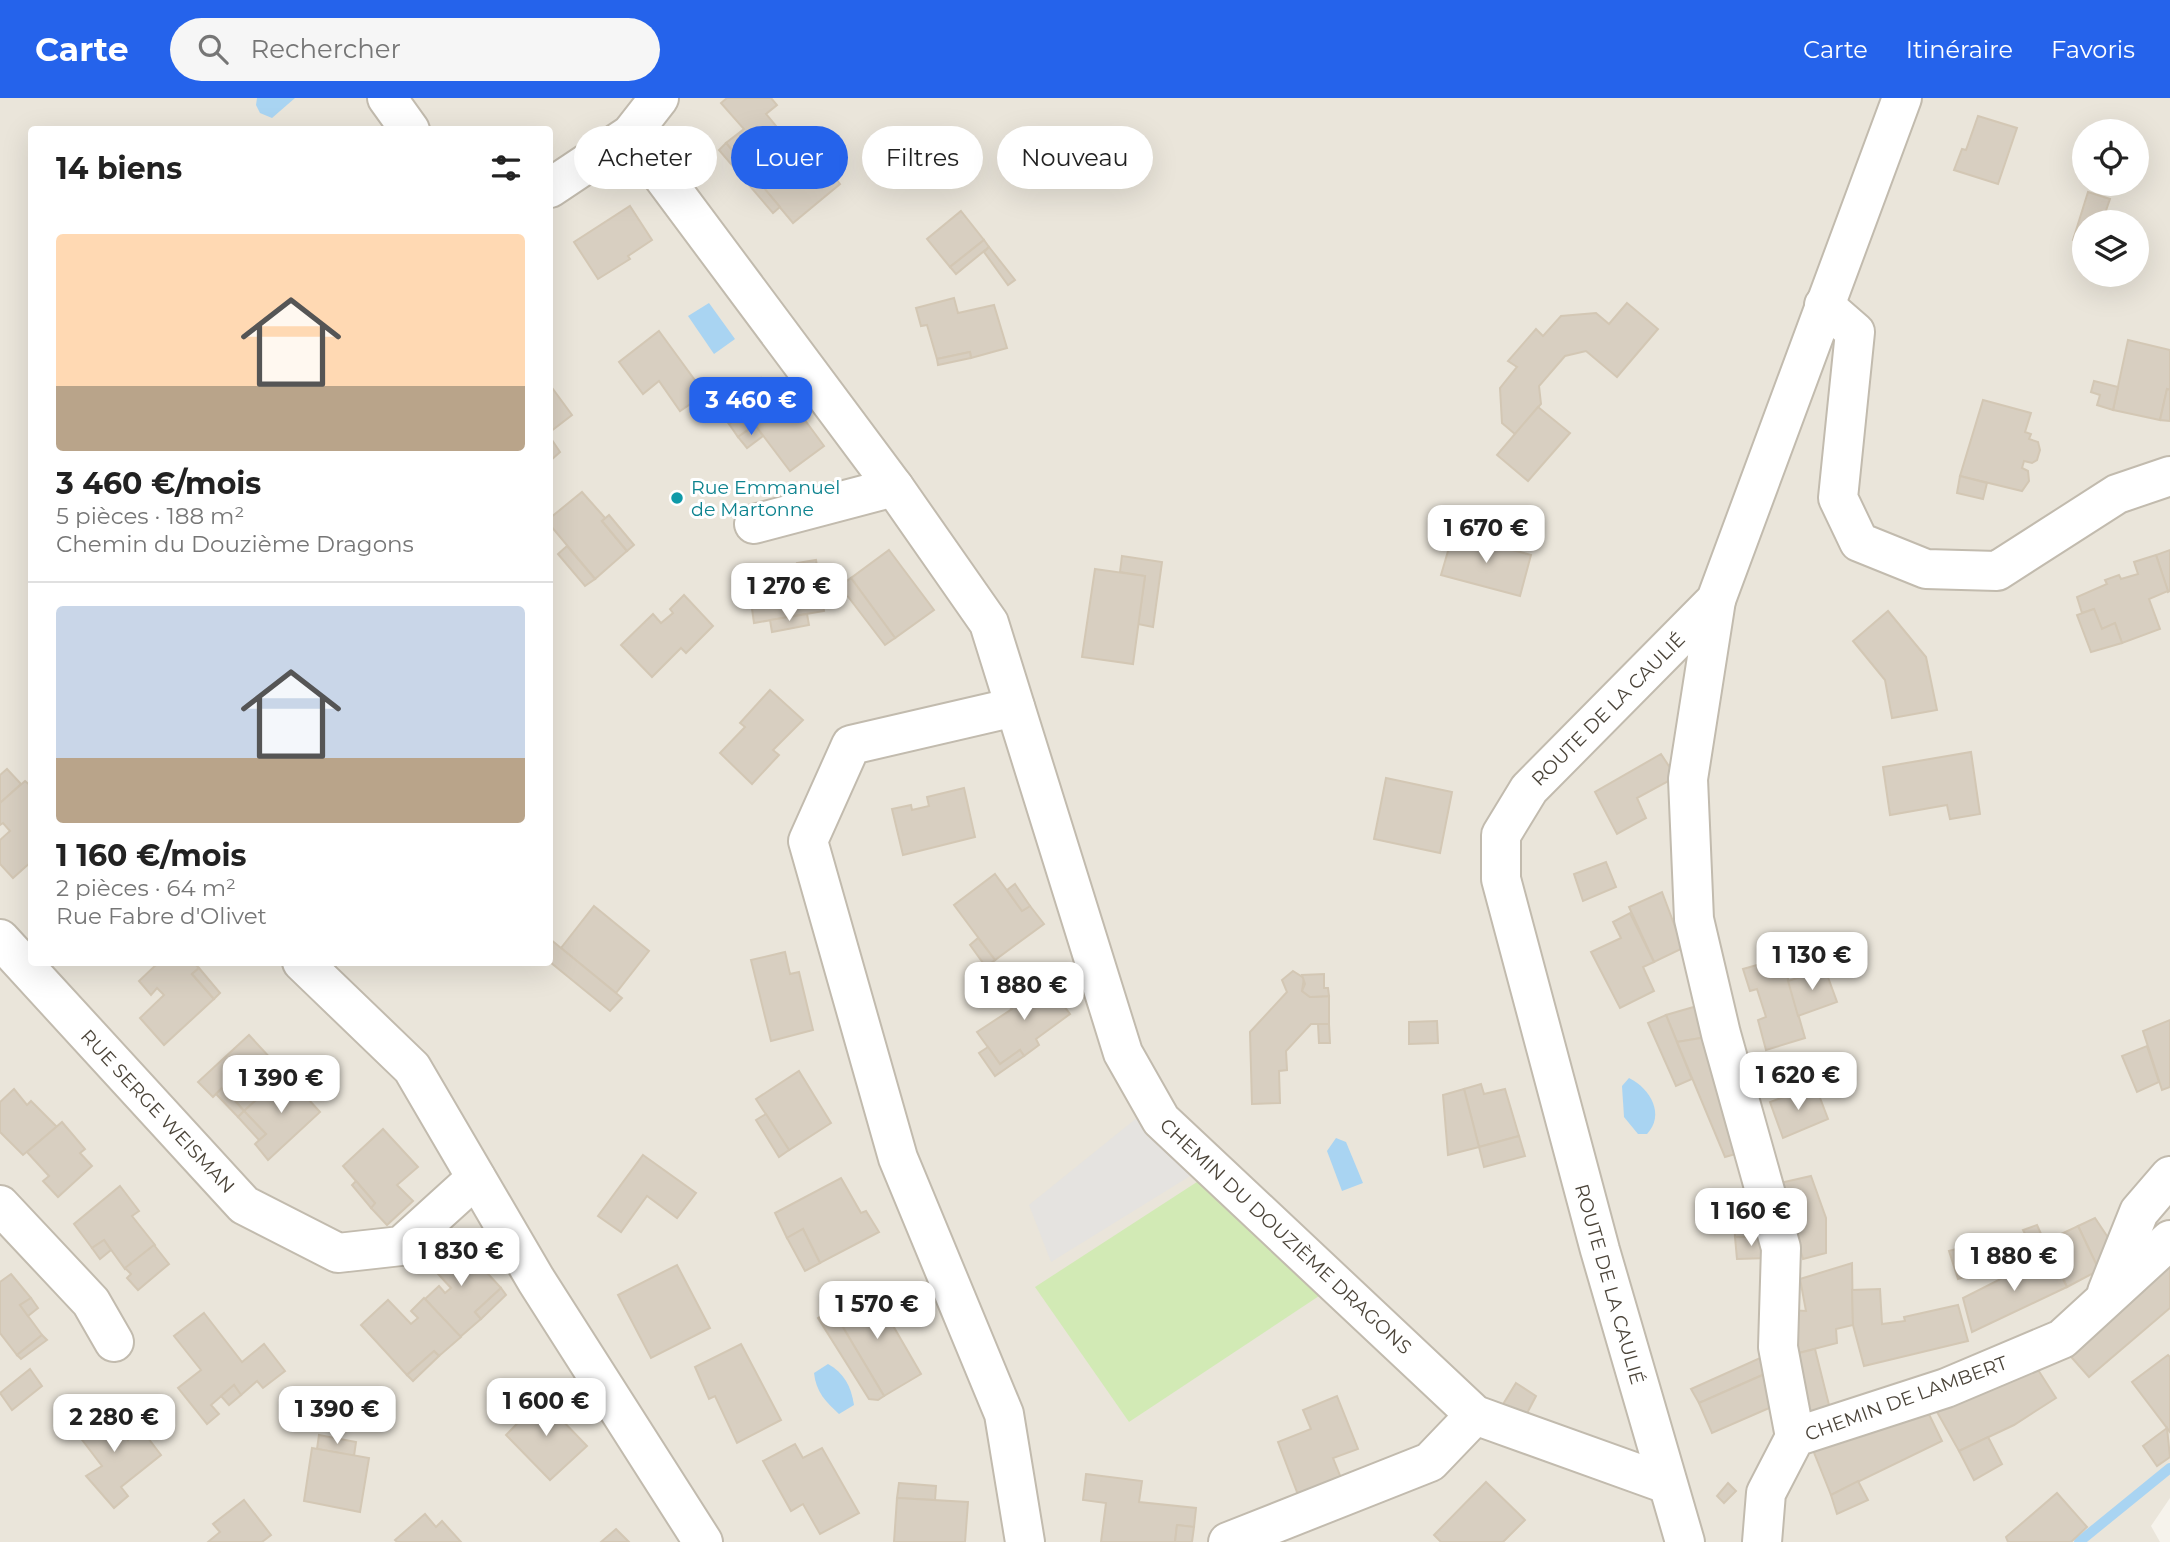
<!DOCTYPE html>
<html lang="fr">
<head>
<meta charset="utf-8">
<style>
	:root { --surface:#fff; --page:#f6f6f6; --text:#222; --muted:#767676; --line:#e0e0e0; --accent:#2563eb }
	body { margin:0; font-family:Montserrat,sans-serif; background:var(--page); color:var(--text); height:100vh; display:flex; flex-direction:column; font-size:26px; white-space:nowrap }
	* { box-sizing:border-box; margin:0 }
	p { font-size:23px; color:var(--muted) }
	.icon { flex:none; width:38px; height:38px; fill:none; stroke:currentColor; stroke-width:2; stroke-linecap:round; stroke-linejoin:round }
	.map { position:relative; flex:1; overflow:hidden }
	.side { position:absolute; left:28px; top:28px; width:525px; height:840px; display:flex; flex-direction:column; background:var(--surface); border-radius:7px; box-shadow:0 7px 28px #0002 }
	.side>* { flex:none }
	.banner { position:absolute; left:574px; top:28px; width:665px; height:63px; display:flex; gap:14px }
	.fabs { position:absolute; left:2072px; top:21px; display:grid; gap:14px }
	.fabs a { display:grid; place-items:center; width:77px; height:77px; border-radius:50%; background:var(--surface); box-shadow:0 7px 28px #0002; font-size:35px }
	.price { position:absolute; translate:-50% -60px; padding:0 16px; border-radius:14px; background:#fff; color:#222; font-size:23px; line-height:46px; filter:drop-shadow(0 2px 4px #0008) }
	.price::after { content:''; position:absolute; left:50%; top:42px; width:21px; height:16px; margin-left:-10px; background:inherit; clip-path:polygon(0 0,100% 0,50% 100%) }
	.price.selected { background:var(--accent); color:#fff }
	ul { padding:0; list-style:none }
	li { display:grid; align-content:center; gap:14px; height:371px; padding:0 28px }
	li+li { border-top:2px solid var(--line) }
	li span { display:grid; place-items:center; height:217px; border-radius:7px; color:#555 }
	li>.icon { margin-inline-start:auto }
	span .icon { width:126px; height:126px; fill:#fffc; stroke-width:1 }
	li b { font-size:30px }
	h2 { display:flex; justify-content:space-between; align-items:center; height:84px; padding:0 28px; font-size:30px }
	.chip { padding:0 24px; border-radius:32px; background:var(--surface); box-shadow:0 7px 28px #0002; font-size:24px; line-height:63px }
	.chip.selected { background:var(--accent); color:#fff }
	header { display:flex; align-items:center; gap:42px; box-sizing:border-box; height:98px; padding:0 35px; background:var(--accent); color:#fff }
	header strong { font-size:33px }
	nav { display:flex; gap:38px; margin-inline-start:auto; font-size:24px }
	.search { width:490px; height:63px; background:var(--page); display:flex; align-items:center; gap:18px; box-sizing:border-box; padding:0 24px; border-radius:38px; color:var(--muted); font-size:26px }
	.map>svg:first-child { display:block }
</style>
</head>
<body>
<header>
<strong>Carte</strong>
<div class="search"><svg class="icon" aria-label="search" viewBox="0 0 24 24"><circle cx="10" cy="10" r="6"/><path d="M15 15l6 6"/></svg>Rechercher</div>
<nav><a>Carte</a><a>Itinéraire</a><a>Favoris</a></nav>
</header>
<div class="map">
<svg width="2170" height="1444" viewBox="0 0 2170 1444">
	<rect width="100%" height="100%" fill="#f6f3ec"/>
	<path fill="#eae5da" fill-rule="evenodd" d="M0,0H2170V1400L2151,1428L2160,1444H0ZM32,32H550V864H32ZM2084,33H2137V86H2084ZM2084,124H2137V177H2084Z"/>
	<polygon fill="#d2eab5" points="1200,1082 1322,1196 1129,1324 1035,1189"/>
	<polygon fill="#e5e3e0" points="1138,1019 1195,1075 1051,1164 1029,1107"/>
	<g fill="#a9d4f2">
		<polygon points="257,0 295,0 272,20 260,15 256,7"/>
		<polygon points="709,205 735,241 714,256 688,218"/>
		<path d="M1629,980C1651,991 1665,1017 1647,1036H1638L1624,1019L1622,988Z"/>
		<polygon points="1336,1040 1346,1044 1363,1085 1342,1093 1327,1053"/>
		<path d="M828,1266C844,1275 851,1288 854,1307L839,1316C826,1304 816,1294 814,1275Z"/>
	</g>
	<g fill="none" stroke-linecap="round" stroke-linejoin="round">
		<polyline stroke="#a9d4f2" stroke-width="10" points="2079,1444 2170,1370"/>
	</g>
	<g fill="#d8cfc1" stroke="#d3c7b4" stroke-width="2">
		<polygon points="727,0 771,0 777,7 766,16 809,68 819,59 840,86 793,125 726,45 744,31 721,5"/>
		<polygon points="1978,18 2017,30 1998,86 1954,72 1962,51 1966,52"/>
		<polygon points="726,45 780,109 773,115 719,52"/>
		<polygon points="2088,94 2110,101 2102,124 2084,124 2084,145 2073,142"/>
		<polygon points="630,108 652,142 628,158 630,161 598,181 574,144"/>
		<polygon points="961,113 984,142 950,169 927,141"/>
		<polygon points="984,142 989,149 956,176 950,169"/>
		<polygon points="989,149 1015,182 1008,187 984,154"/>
		<polygon points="954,200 958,215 994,207 1007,250 971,260 970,254 937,261 927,227 921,228 916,210"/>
		<polygon points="1627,205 1658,231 1617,279 1586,253 1565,258 1539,288 1541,306 1515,336 1502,325 1500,290 1517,269 1508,263 1536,231 1543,238 1561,218 1596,215 1609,226"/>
		<polygon points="659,233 705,296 680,313 659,283 643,296 619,264"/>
		<polygon points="2128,242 2170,252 2170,292 2167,291 2160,322 2113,312"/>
		<polygon points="970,254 971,260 938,267 937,261"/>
		<polygon points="761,280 772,294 779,287 824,348 790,373 755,327 738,339 729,326 745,314 734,301"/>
		<polygon points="2094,283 2118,289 2113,312 2097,307 2100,297 2091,294"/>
		<polygon points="550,287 572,317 550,334"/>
		<polygon points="2167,291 2170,292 2170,323 2160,322"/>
		<polygon points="734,301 745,314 729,326 718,313"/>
		<polygon points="1983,302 2031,315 2025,334 2031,336 2029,341 2038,344 2040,352 2037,362 2032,365 2024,363 2022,370 2028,373 2029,383 2022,393 1960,378"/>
		<polygon points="1538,309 1570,335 1528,383 1497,357"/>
		<polygon points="755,327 763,338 747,350 738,339"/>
		<polygon points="550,339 560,354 550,363"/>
		<polygon points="1960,378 1987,385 1983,401 1957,395"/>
		<polygon points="582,394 606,421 602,423 627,453 595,481 550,427 550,420"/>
		<polygon points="609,417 634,447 627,453 602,423"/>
		<polygon points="1453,436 1531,457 1520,498 1441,477"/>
		<polygon points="567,448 595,481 585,488 558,456"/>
		<polygon points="889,452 934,512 895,540 851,480"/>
		<polygon points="2170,452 2170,493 2168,494 2156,457"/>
		<polygon points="2156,457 2168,493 2149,501 2160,531 2122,545 2115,525 2102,531 2094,511 2082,515 2077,499 2107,486 2105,482 2119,477 2121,481 2138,476 2134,464"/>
		<polygon points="1122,458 1162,464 1153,529 1138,526 1145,478 1120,474"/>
		<polygon points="816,462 824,513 754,525 747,475 798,470 797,465"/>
		<polygon points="1095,471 1145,478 1133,566 1082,559"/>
		<polygon points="851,480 895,540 885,547 840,488"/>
		<polygon points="684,497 713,528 686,555 681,550 652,579 621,547 653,516 661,525 673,515 670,511"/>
		<polygon points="2094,511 2102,531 2115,525 2122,545 2091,554 2077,517"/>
		<polygon points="1888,513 1926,559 1937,612 1892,620 1885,582 1853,543"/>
		<polygon points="807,516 809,527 772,534 770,522"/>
		<polygon points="770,592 803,622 773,652 779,657 752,686 720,655 745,629 740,625"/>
		<polygon points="1971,654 1980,716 1950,721 1947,707 1890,717 1883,669"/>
		<polygon points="1661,656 1676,679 1637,700 1646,720 1617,736 1595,694"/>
		<polygon points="7,671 21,686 0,705 0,677"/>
		<polygon points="1386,680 1452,694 1440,755 1374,741"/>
		<polygon points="25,683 32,689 32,763 13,780 0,766 0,742 10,733 3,725 0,727 0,705"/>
		<polygon points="964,690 975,739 903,757 892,711 911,707 912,712 929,708 927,699"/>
		<polygon points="1606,764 1616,789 1583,803 1574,776"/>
		<polygon points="995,776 1022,813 1030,808 1044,826 995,862 954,807"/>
		<polygon points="1015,786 1030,808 1022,813 1007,792"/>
		<polygon points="1662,794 1683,850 1654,864 1629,809"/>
		<polygon points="594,808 649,853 616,895 561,850"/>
		<polygon points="1630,815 1654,864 1643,869 1654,893 1620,910 1591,854 1621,840 1613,824"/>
		<polygon points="978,840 995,862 986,869 970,847"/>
		<polygon points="550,841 622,900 610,913 550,864"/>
		<polygon points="785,854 790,876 799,874 813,932 771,943 751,862"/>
		<polygon points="1782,860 1805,940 1766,952 1758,922 1766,919 1757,891 1750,893 1743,871"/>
		<polygon points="159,864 193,864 199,870 192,876 214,901 164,947 140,920 164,897 157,890 151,897 139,883"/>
		<polygon points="199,870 220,895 214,901 192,876"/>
		<polygon points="1825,871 1837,904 1798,918 1788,883"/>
		<polygon points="1293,873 1304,880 1302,893 1310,899 1329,898 1329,926 1311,926 1286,953 1287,972 1279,973 1280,1005 1252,1006 1250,934 1287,894 1282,882"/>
		<polygon points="1324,876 1324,890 1328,890 1329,898 1310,899 1302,893 1305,886 1302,877"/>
		<polygon points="1043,880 1070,916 1036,941 1039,947 1024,958 1020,952 1000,966 977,934 1012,911 1007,906"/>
		<polygon points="1697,908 1707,939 1677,944 1666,917"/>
		<polygon points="1666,917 1692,981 1676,988 1648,925"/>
		<polygon points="2170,922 2170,989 2162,992 2143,933"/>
		<polygon points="1437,923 1438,945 1409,946 1409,924"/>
		<polygon points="1318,926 1329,926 1330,945 1319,945"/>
		<polygon points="249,937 285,976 244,1013 223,989 213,999 198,984"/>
		<polygon points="1707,939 1746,1053 1725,1059 1677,944"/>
		<polygon points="2147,948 2159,984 2137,994 2122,958"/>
		<polygon points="988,949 1000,966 1020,952 1024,958 995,978 979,955"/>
		<polygon points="799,973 831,1025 789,1052 756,1001"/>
		<polygon points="285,976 320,1014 268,1062 255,1046 266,1036 244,1013"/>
		<polygon points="1481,986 1484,996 1505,991 1519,1038 1479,1049 1464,991"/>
		<polygon points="223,989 244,1013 238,1019 216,996"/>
		<polygon points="14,991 27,1007 31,1003 57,1029 23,1057 0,1034 0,1004"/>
		<polygon points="1464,991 1479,1049 1448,1057 1443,997"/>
		<polygon points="1817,992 1828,1021 1783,1040 1770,1004 1798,994 1801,999"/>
		<polygon points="244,1013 266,1036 259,1042 238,1019"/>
		<polygon points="766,1016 789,1052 779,1059 756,1022"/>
		<polygon points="62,1024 85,1051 80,1055 92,1068 58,1099 43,1083 49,1078 27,1054"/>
		<polygon points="383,1031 418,1069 397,1087 413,1103 387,1127 371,1110 375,1105 343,1068"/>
		<polygon points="1519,1038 1525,1058 1484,1069 1479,1049"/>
		<polygon points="643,1057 696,1095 677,1120 647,1098 621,1134 598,1118"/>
		<polygon points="1811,1078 1826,1120 1826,1155 1803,1161 1780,1085"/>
		<polygon points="841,1080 861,1115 866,1113 879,1134 820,1165 803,1131 787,1140 775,1115"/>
		<polygon points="356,1083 375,1105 371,1110 352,1087"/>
		<polygon points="120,1088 139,1113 132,1118 155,1147 125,1171 104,1142 92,1150 74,1126"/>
		<polygon points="2095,1120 2115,1150 2099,1172 2078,1128"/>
		<polygon points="1734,1121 1761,1121 1764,1139 1735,1139"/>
		<polygon points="2037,1127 2050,1156 2039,1162 2023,1132"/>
		<polygon points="2078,1128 2099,1172 2067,1189 2046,1143"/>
		<polygon points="803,1131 820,1165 805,1173 787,1140"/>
		<polygon points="1735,1139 1764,1139 1769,1160 1737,1161"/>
		<polygon points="456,1141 501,1190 475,1214 481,1221 460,1239 425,1201 439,1188 445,1195 451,1190 428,1165"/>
		<polygon points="104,1142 111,1152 100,1161 92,1150"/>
		<polygon points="154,1147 169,1166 138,1192 127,1180 131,1176 125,1170"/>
		<polygon points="1968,1148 1978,1175 1958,1181 1949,1153"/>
		<polygon points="2050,1156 2067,1189 1972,1234 1963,1200"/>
		<polygon points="2170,1157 2170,1210 2089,1279 2065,1252"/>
		<polygon points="1852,1165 1853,1227 1836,1231 1837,1245 1787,1258 1789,1212 1806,1213 1800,1181"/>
		<polygon points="677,1167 710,1230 651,1260 618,1197"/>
		<polygon points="11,1176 31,1200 20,1207 42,1237 17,1257 0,1235 0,1184"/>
		<polygon points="870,1188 921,1276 884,1298 832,1211"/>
		<polygon points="501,1190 506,1197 481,1221 475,1214"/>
		<polygon points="1880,1191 1882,1226 1905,1223 1904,1219 1958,1207 1968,1243 1864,1268 1853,1227 1852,1192"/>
		<polygon points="31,1200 38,1210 28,1218 20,1207"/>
		<polygon points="424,1200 461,1239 439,1258 434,1253 407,1277 361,1227 388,1202 411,1226 418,1220 411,1213"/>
		<polygon points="832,1211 884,1298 878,1302 869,1301 818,1220"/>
		<polygon points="204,1215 242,1264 264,1246 285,1273 263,1290 257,1283 241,1297 234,1287 211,1307 219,1316 207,1326 178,1290 201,1272 174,1238"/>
		<polygon points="42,1237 47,1242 21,1261 17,1257"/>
		<polygon points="741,1246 781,1322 737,1345 715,1298 709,1301 695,1269"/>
		<polygon points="1815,1251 1831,1315 1795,1318 1787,1258"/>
		<polygon points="434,1253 439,1258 413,1283 407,1277"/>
		<polygon points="1769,1256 1769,1274 1699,1305 1691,1291"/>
		<polygon points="2168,1257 2170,1259 2170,1334 2132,1284"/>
		<polygon points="2033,1264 2056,1300 2014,1327 1959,1353 1937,1314"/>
		<polygon points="30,1271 42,1288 12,1312 0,1295"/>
		<polygon points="1774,1272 1776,1307 1712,1335 1699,1305"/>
		<polygon points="1516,1285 1536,1298 1524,1321 1502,1308"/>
		<polygon points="234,1287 241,1297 229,1307 221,1298"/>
		<polygon points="546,1296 561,1313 557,1317 587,1348 550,1382 506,1337"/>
		<polygon points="1337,1298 1358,1351 1333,1360 1343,1385 1300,1402 1278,1344 1311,1331 1303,1312"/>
		<polygon points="1924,1306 1942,1343 1831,1397 1813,1352"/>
		<polygon points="101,1308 128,1342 141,1331 161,1357 121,1389 128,1398 114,1410 86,1378 102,1368 73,1330"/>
		<polygon points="135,1322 141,1331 128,1342 121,1334"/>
		<polygon points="2167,1330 2170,1359 2157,1368 2143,1348"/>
		<polygon points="319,1337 356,1344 354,1358 317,1351"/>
		<polygon points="1988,1339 2002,1366 1974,1382 1959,1353"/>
		<polygon points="795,1346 803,1360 822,1350 859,1415 820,1436 803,1406 791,1413 763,1363"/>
		<polygon points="312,1350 369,1360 360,1414 304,1403"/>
		<polygon points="1086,1376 1142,1383 1139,1404 1196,1410 1194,1429 1177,1427 1175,1444 1101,1444 1106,1405 1083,1402"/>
		<polygon points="1858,1383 1868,1402 1837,1416 1831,1397"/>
		<polygon points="1486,1384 1525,1422 1503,1444 1441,1444 1434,1437"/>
		<polygon points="899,1385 936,1388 935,1402 897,1400"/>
		<polygon points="1728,1385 1736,1393 1724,1405 1717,1398"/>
		<polygon points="2057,1395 2087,1429 2071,1444 2008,1444 2006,1439"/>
		<polygon points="897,1400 968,1404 965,1444 894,1444"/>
		<polygon points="244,1402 271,1437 262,1444 208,1444 220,1434 213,1426"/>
		<polygon points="425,1416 436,1429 442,1423 461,1444 397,1444 395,1442"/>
		<polygon points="1177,1427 1194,1429 1192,1444 1175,1444"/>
		<polygon points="616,1431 629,1444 601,1444"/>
	</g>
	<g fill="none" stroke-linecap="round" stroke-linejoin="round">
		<defs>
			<g id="minor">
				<polyline points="387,0 410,32"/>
				<polyline points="631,36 894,389 989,525 1123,955 1161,1022 1475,1317 1667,1386"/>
				<polyline points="550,90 631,36 659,0"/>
				<polyline points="1824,207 1855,234 1838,400 1859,444 1926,471 1997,473 2117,396 2170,378"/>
				<polyline points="754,426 894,389"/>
				<polyline points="1716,502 1688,681 1694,821 1721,936 1781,1150 1778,1249 1795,1339"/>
				<polyline points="1015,609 851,647 808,743 898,1060 1004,1316 1025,1444"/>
				<polyline points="0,841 244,1107 338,1155 401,1148 476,1080"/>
				<polyline points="302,864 412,970 536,1182 703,1444"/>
				<polyline points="0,1107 91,1204 114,1244"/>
				<polyline points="2107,1194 2139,1114 2170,1078"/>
				<polyline points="1228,1444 1430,1364 1475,1317"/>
				<polyline points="1685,1444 1600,1152 1501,781 1501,737 1529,691 1716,502 1902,0"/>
				<polyline points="1762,1444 1766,1395 1795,1339 1946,1290 2062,1241 2170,1142"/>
			</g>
		</defs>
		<use href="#minor" stroke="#c2bbae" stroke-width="42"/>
		<use href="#minor" stroke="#fff" stroke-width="38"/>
	</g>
	<circle fill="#0f9aa8" stroke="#fff" stroke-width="2.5" cx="677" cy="400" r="7"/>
	<g text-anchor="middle" stroke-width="6" stroke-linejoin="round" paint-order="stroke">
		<g font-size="19" fill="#0d838f" stroke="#fff" text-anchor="start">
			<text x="691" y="396">Rue Emmanuel<tspan x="691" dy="22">de Martonne</tspan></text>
		</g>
		<g font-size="19" fill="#4b4439" stroke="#fff">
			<text transform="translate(1608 611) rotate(-45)" y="7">ROUTE DE LA CAULIÉ</text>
			<text transform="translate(158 1013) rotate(47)" y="7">RUE SERGE WEISMAN</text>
			<text transform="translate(1286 1138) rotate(43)" y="7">CHEMIN DU DOUZIÈME DRAGONS</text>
			<text transform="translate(1610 1186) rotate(74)" y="7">ROUTE DE LA CAULIÉ</text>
			<text transform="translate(1906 1300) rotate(-20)" y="7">CHEMIN DE LAMBERT</text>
		</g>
	</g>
</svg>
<div class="fabs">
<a><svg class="icon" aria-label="locate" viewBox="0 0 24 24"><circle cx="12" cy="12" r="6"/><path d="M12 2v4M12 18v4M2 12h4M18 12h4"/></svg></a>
<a><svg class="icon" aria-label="layers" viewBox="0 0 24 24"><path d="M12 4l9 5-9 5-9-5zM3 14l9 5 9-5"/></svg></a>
</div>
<b class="price selected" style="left:751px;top:339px">3 460 €</b>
<b class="price" style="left:1486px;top:467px">1 670 €</b>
<b class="price" style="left:789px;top:525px">1 270 €</b>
<b class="price" style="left:1812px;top:894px">1 130 €</b>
<b class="price" style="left:1024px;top:924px">1 880 €</b>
<b class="price" style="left:1798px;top:1014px">1 620 €</b>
<b class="price" style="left:281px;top:1017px">1 390 €</b>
<b class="price" style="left:1751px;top:1150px">1 160 €</b>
<b class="price" style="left:461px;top:1190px">1 830 €</b>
<b class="price" style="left:2014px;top:1195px">1 880 €</b>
<b class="price" style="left:877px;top:1243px">1 570 €</b>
<b class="price" style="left:546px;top:1340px">1 600 €</b>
<b class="price" style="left:337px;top:1348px">1 390 €</b>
<b class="price" style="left:114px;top:1356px">2 280 €</b>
<div class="banner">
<a class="chip">Acheter</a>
<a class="chip selected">Louer</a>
<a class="chip">Filtres</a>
<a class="chip">Nouveau</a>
</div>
<section class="side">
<h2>14 biens<svg class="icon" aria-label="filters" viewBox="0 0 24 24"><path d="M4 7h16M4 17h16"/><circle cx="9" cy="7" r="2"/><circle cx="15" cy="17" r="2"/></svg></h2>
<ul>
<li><span style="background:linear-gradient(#ffd9b3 70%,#b9a48a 0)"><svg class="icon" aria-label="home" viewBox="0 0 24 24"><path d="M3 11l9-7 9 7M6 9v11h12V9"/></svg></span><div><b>3 460 €/mois</b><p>5 pièces · 188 m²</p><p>Chemin du Douzième Dragons</p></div></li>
<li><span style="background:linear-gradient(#c9d6e8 70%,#b9a48a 0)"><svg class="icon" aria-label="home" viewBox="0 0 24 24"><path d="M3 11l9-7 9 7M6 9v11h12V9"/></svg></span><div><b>1 160 €/mois</b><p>2 pièces · 64 m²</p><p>Rue Fabre d'Olivet</p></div></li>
</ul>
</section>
</div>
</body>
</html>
